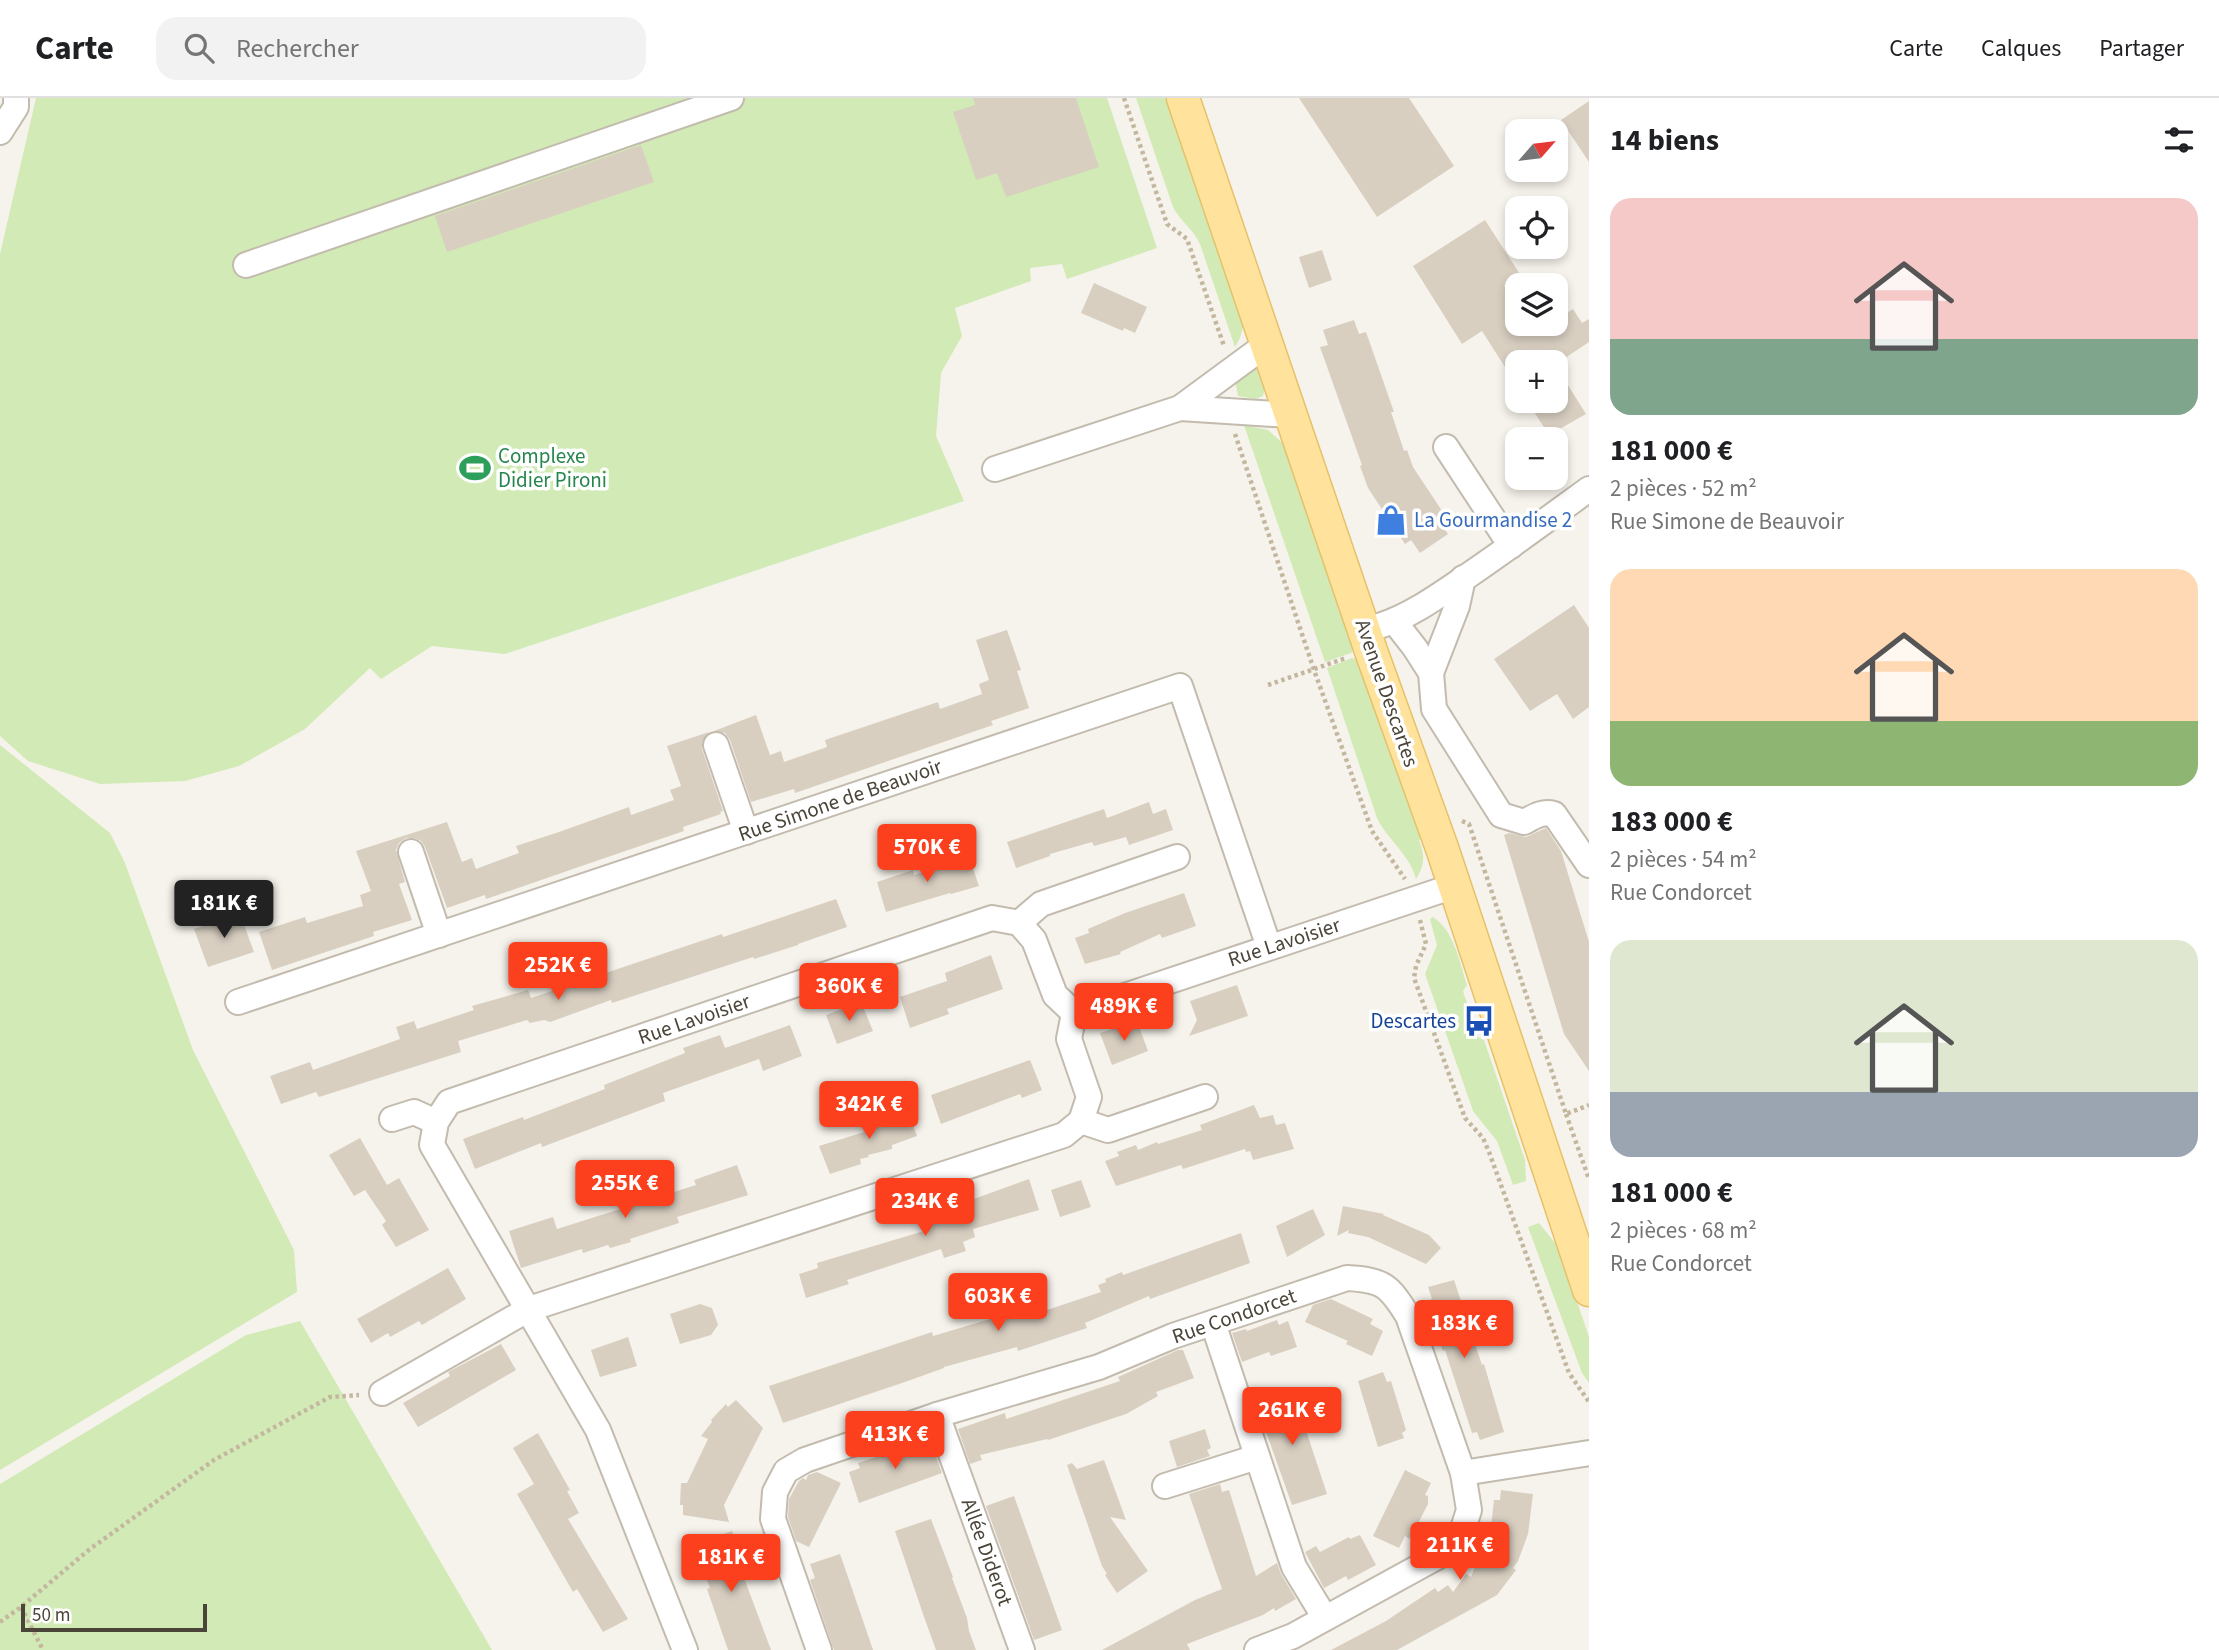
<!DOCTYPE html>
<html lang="fr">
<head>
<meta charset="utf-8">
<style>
	:root { --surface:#fff; --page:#f2f2f2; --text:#202124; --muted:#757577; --line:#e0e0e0; --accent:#fc3f1d }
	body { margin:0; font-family:"Source Sans 3",sans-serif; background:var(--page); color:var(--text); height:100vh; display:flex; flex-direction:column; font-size:26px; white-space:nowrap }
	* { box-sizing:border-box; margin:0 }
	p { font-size:23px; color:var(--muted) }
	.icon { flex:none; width:38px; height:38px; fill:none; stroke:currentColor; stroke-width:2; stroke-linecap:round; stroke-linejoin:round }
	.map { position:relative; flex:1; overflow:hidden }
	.sheet { display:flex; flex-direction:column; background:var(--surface); width:630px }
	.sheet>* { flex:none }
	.needle { width:46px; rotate:62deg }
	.tools { position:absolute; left:1505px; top:21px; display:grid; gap:14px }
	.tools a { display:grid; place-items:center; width:63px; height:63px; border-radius:14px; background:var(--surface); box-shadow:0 4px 10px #0003; font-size:35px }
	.scale { position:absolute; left:21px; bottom:18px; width:186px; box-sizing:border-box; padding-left:7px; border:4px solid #4b4439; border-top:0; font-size:19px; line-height:24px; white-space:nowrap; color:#4b4439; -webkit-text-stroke:5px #fff; paint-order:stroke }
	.price { position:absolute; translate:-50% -60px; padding:0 16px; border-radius:7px; background:var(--accent); color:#fff; font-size:23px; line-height:46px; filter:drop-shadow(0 2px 4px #0008) }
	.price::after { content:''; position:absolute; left:50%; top:42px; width:21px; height:16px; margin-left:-10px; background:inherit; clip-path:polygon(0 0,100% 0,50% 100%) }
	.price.on { background:#222; color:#fff }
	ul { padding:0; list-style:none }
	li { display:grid; align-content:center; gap:14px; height:371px; padding:0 21px }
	li span { display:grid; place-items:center; height:217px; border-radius:21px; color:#555 }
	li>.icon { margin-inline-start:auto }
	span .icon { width:126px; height:126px; fill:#fffc; stroke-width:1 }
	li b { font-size:30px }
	h2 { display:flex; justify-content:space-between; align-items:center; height:84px; padding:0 21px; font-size:30px }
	header { display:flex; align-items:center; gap:42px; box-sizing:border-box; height:98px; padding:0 35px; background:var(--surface); border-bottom:2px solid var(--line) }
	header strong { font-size:33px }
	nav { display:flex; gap:38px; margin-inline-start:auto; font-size:24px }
	.search { width:490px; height:63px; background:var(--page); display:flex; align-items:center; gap:18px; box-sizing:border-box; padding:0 24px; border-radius:21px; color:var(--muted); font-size:26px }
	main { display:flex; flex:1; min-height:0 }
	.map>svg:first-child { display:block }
</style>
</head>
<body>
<header>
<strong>Carte</strong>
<div class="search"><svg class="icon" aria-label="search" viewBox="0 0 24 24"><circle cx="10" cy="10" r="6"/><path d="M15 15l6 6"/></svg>Rechercher</div>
<nav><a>Carte</a><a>Calques</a><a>Partager</a></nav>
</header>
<main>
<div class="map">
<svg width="1589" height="1552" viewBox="0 0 1589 1552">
	<rect width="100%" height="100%" fill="#f6f3ec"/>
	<g fill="#d2eab5">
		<polygon points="36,0 1107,0 1157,150 1067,181 1062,166 1030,170 1031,183 955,210 962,238 941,275 936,338 964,403 505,556 432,548 381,581 370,570 305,631 239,668 185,683 100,686 28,663 0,638 0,156"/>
		<path d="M1136,0H1171L1244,226L1240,240L1235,249L1200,146C1194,132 1180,123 1173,109Z"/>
		<polygon points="1253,269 1259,273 1265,289 1263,298 1256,301 1238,298 1235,281"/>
		<polygon points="1244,327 1268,332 1286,348 1357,547 1351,555 1325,564"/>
		<path d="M1352,560L1361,562L1423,740L1419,742C1425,757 1425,767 1416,781C1411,758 1387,741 1377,720L1327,570Z"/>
		<polygon points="0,647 110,735 125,765 193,952 294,1152 297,1194 0,1372"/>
		<path d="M1433,819C1455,834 1459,863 1467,887L1463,893L1478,939L1484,942L1525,1062L1526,1083L1513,1087L1497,1043L1473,1013L1470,1004L1425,876L1437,847L1430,821Z"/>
		<polygon points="1539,1125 1559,1150 1589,1239 1589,1285 1582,1275 1528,1129"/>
		<polygon points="300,1223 492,1552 0,1552 0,1386 246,1237"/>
	</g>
	<g fill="#d8cfc1">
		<polygon points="973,0 1076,0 1099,69 1006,99 997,75 976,82 953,14 975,7"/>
		<polygon points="1299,0 1409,0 1454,68 1377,119"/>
		<polygon points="1589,3 1589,64 1561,22"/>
		<polygon points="641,47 654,84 447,154 435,118"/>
		<polygon points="1485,122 1527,187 1504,187 1517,208 1517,226 1529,226 1535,236 1550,226 1556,226 1556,222 1573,211 1582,225 1589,221 1589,244 1559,264 1517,264 1517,288 1482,233 1462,246 1413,168"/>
		<polygon points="1322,152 1332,182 1309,190 1299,159"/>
		<polygon points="1094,185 1147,209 1135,235 1124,230 1123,233 1081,215"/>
		<polygon points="1354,222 1359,236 1366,234 1394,314 1391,314 1404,353 1407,352 1413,369 1446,419 1439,423 1448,436 1420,455 1411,442 1405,446 1368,390 1360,368 1362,367 1320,249 1328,247 1323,232"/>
		<polygon points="1556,268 1586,316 1549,337 1527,303 1556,303"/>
		<polygon points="1574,507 1589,530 1589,609 1573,621 1557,596 1530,613 1494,561"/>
		<polygon points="1007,532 1021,572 1017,573 1029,610 991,623 993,627 795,695 794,691 751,704 730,642 725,635 714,633 756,617 770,657 781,653 784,664 827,649 825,642 938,604 940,611 982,596 979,586 989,582 976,542"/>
		<polygon points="709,634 702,644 702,651 723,713 720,714 721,716 683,729 684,733 599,762 486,801 485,797 447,810 425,749 421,743 415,740 406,740 399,745 396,752 405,784 399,786 412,822 373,834 374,838 272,872 259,834 305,819 307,825 363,808 360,797 371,793 356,753 447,724 462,764 472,760 476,771 519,755 516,748 559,734 629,709 631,717 674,702 670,692 681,688 667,648"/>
		<polygon points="1149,704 1153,716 1166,711 1173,732 1129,747 1126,739 1094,748 1092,744 1050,756 1050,758 1016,770 1007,744 1104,711 1107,720"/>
		<polygon points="1546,730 1561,753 1589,844 1589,973 1564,936 1504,737 1509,735 1526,739"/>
		<polygon points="969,759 979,788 951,796 950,795 886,814 877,784 913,772 914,777"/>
		<polygon points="1184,795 1196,828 1162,840 1160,836 1120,854 1121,856 1085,866 1075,840 1089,835 1088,831 1125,815"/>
		<polygon points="836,801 847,829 798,846 798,847 754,861 753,859 612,905 611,902 550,924 544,922 530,925 527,922 458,943 461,954 319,999 316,994 281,1006 270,978 310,964 313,972 400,941 396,929 414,923 417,931 474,912 472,908 528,892 531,900 722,836 723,839"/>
		<polygon points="240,816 254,854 208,869 194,831"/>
		<polygon points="991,857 1003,891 947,911 949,916 910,930 900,899 947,883 945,875"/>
		<polygon points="1237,887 1248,918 1189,938 1197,922 1190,903"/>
		<polygon points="861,904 873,933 837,946 826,917"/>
		<polygon points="1137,923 1148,953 1112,967 1100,935"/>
		<polygon points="790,927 802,958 763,973 759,961 663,995 665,1003 542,1049 541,1045 475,1071 463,1041 523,1019 524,1022 605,991 604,987 685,955 683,950 720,937 725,950"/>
		<polygon points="1030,962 1042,992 1022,1000 1020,996 941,1026 931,997"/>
		<polygon points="1254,1007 1260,1020 1273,1017 1276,1027 1285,1025 1294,1051 1253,1062 1250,1053 1246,1054 1245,1051 1183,1071 1181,1067 1116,1088 1105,1063 1119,1058 1117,1054 1136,1047 1138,1052 1157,1044 1158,1046 1202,1032 1200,1027"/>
		<polygon points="906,1010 917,1038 892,1047 892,1051 868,1057 869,1059 860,1061 861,1066 830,1076 819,1048 874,1031 871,1022"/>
		<polygon points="360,1040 387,1087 399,1080 429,1132 396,1149 382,1127 386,1123 365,1092 354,1098 329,1057"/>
		<polygon points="737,1067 748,1097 677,1119 679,1125 630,1141 631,1144 610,1150 608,1147 583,1155 582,1151 521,1170 509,1133 553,1119 557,1131 696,1087 694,1082"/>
		<polygon points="1029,1081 1039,1112 973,1131 975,1139 963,1144 966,1153 944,1160 941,1151 847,1182 849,1186 806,1200 799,1176 818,1170 817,1165 924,1133 921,1125 940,1118 938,1114"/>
		<polygon points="1081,1082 1091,1109 1060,1119 1051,1092"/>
		<polygon points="1343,1108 1384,1116 1383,1117 1429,1137 1441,1150 1426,1166 1368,1139 1348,1135 1349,1132 1337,1138"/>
		<polygon points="1313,1111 1325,1137 1287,1159 1276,1128"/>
		<polygon points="1241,1135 1250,1165 1150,1201 1149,1198 1085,1225 1087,1230 1018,1253 1017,1249 944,1269 944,1270 905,1284 783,1325 769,1288 932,1234 933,1238 1024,1211 1026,1219 1101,1194 1098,1187 1106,1184 1105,1181 1122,1174 1123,1177"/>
		<polygon points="448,1170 466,1201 422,1227 419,1223 390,1239 388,1235 371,1245 357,1221"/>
		<polygon points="1454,1182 1482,1267 1484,1266 1504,1334 1480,1342 1477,1334 1472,1335 1445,1252 1443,1253 1426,1203 1432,1201 1428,1189"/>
		<polygon points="1331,1201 1373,1221 1370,1226 1383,1233 1372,1258 1346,1246 1348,1243 1305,1224 1313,1207"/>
		<polygon points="700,1206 712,1210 718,1227 711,1237 680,1246 670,1216"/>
		<polygon points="1277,1222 1279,1227 1288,1223 1297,1249 1271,1258 1269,1254 1242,1264 1232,1235 1246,1231 1247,1233"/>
		<polygon points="628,1239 637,1268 600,1279 591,1252"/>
		<polygon points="501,1246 516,1272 418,1329 403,1305 450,1278 448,1274"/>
		<polygon points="1178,1252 1183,1252 1194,1280 1156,1294 1158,1298 1126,1316 1048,1342 1047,1341 980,1357 982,1362 970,1366 958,1331 1005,1315 1006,1321 1120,1283 1118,1279"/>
		<polygon points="1383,1274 1387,1284 1391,1283 1406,1332 1402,1335 1404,1340 1378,1349 1358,1283"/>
		<polygon points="1292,1290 1327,1396 1292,1407 1259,1314 1264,1311 1261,1300"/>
		<polygon points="736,1302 763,1330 724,1407 729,1424 683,1417 683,1407 680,1407 681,1385 687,1385 708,1341 701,1338 712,1324 711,1322 726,1306 728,1309"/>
		<polygon points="1205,1331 1211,1350 1207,1352 1210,1358 1177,1369 1169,1343"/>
		<polygon points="538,1335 570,1392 567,1393 579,1415 568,1421 628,1521 603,1534 577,1491 573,1494 517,1396 534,1386 513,1350"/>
		<polygon points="930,1341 942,1375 859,1405 849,1374 860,1370 858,1365"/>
		<polygon points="1104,1362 1126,1422 1110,1419 1148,1473 1117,1495 1105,1477 1107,1476 1102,1468 1067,1367 1072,1365 1077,1371"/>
		<polygon points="1405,1372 1431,1385 1425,1397 1428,1398 1428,1406 1410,1441 1405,1438 1399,1450 1373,1438"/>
		<polygon points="817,1374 841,1385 809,1449 796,1443 788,1419 789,1401 799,1383 803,1380 806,1382 808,1377"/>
		<polygon points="1220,1386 1222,1394 1229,1392 1256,1478 1277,1465 1281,1476 1296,1501 1275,1513 1274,1510 1263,1517 1187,1546 1190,1552 1102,1552 1195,1502 1222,1491 1189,1396"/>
		<polygon points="1501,1392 1533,1396 1528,1436 1518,1463 1513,1470 1516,1472 1497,1497 1397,1552 1331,1552 1386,1523 1435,1490 1438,1494 1448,1487 1453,1494 1466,1476 1471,1479 1491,1429 1494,1402 1500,1402"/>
		<polygon points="1014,1398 1062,1532 1034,1542 986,1408"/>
		<polygon points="931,1421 953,1479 952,1480 967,1520 969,1533 976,1552 936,1552 923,1516 895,1433"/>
		<polygon points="732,1433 740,1454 735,1456 771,1552 728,1552 707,1491 710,1490 694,1446"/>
		<polygon points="1360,1437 1376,1467 1348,1482 1346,1478 1324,1490 1305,1454 1316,1448 1320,1454 1349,1439 1350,1441"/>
		<polygon points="840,1456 847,1476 873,1552 834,1552 810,1482 815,1480 810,1466"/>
	</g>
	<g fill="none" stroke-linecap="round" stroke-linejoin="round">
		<defs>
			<g id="minor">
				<polyline points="0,34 16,9 16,0"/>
				<polyline points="246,167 731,0"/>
				<polyline points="1180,310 1290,317"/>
				<polyline points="1446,349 1511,448"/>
				<polyline points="995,371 1180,310 1267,246"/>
				<path d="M1394,523L1415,550L1431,575L1434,611L1501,717L1524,724C1535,718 1543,713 1554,716L1589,767"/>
				<path d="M1379,528C1411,518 1441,496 1469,477C1510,449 1549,420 1589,391"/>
				<polyline points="1431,575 1457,508 1463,480"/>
				<polyline points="716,647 746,734"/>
				<polyline points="411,754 439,837"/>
				<polyline points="1019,825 1041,806 1177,759"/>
				<polyline points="238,904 1180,588 1269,849"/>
				<polyline points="1074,915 1454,788"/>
				<polyline points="392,1021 414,1014 436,1024"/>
				<polyline points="1081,1023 1108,1032 1205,999"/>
				<polyline points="1213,1225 1294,1469 1325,1520"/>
				<polyline points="382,1295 529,1211 1064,1037 1081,1023 1089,999 1069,941 1074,915"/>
				<polyline points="937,1317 1022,1552"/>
				<polyline points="1463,1375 1589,1355"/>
				<polyline points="1165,1388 1257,1359"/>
				<polyline points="685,1552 598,1332 432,1047 436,1024 449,1004 992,820 1019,825 1034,842 1055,897 1074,915"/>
				<path d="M819,1552L773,1421L775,1394L786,1373L805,1362L937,1317L1099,1269L1173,1238L1347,1180C1383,1182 1389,1187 1408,1218L1463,1375L1469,1412L1461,1437L1437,1459L1293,1538L1257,1552"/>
			</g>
			<polyline id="major" points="1183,0 1371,553 1442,750 1589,1192"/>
		</defs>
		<use href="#minor" stroke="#c2bbae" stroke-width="28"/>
		<use href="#major" stroke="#e6c16a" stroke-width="35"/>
		<g stroke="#c4b79f" stroke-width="4.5" stroke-dasharray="3.5 3.5" stroke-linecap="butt">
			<polyline points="1124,0 1167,126 1187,141 1224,248"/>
			<polyline points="1235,336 1314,572 1372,733 1405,781"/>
			<polyline points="1268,587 1346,560"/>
			<polyline points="1462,723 1469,726 1566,1016 1589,1007"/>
			<polyline points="1420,822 1426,846 1416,868 1414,880 1465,1020 1483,1040 1489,1054 1569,1275 1589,1304"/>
			<polyline points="1566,1016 1589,1081"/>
			<polyline points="21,1509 43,1552"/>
			<polyline points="0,1524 21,1509 90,1451 214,1362 330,1299 359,1297"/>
		</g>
		<use href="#minor" stroke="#fff" stroke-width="24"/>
		<use href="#major" stroke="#ffe39c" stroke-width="32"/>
	</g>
	<defs>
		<symbol id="stadium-bare" viewBox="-9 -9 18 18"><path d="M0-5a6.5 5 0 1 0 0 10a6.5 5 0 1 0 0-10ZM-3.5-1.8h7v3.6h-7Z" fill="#2e9e5b" stroke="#fff" stroke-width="2.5" paint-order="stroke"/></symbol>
		<symbol id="shop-bare" viewBox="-9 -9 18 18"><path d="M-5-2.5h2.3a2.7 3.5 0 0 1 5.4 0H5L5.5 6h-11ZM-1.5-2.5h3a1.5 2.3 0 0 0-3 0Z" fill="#3f7fe0" stroke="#fff" stroke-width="2.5" paint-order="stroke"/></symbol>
		<symbol id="bus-bare" viewBox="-9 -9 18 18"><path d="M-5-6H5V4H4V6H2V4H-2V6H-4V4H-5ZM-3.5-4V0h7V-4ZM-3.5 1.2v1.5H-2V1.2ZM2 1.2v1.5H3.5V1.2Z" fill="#1a4fb4" stroke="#fff" stroke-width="2.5" paint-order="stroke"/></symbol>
	</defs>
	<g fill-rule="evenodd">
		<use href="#stadium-bare" x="453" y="348" width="44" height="44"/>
		<use href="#shop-bare" x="1369" y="400" width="44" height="44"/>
		<use href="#bus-bare" x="1457" y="901" width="44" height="44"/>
	</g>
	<g text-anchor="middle" stroke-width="7" stroke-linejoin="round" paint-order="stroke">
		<g font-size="21" fill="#27864d" stroke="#fff" text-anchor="start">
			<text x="498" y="365">Complexe<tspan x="498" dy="24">Didier Pironi</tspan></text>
		</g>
		<g font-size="21" fill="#366cbe" stroke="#fff" text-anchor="start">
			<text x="1414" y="429">La Gourmandise 2</text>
		</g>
		<g font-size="21" fill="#4b4439" stroke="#fff">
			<text transform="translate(1387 595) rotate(71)" y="7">Avenue Descartes</text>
			<text transform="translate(840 702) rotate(-19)" y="7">Rue Simone de Beauvoir</text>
			<text transform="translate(1284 844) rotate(-18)" y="7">Rue Lavoisier</text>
			<text transform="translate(694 921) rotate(-19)" y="7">Rue Lavoisier</text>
			<text transform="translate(1234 1218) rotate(-19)" y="7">Rue Condorcet</text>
			<text transform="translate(987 1454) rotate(70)" y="7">Allée Diderot</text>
		</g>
		<g font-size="21" fill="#164399" stroke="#fff" text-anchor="end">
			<text x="1456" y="930">Descartes</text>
		</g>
	</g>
</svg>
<div class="tools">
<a><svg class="needle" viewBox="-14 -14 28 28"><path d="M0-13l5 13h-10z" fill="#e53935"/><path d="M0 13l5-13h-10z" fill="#757577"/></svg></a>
<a><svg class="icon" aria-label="locate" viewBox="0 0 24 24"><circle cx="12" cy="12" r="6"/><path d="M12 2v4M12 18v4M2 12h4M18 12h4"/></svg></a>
<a><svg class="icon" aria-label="layers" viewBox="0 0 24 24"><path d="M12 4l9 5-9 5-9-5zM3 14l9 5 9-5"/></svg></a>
<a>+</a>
<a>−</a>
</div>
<div class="scale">50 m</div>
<b class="price" style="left:927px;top:786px">570K €</b>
<b class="price on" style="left:224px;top:842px">181K €</b>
<b class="price" style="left:558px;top:904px">252K €</b>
<b class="price" style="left:849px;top:925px">360K €</b>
<b class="price" style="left:1124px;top:945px">489K €</b>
<b class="price" style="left:869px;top:1043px">342K €</b>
<b class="price" style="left:625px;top:1122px">255K €</b>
<b class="price" style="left:925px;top:1140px">234K €</b>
<b class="price" style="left:998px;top:1235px">603K €</b>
<b class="price" style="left:1464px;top:1262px">183K €</b>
<b class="price" style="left:1292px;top:1349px">261K €</b>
<b class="price" style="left:895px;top:1373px">413K €</b>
<b class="price" style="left:1460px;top:1484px">211K €</b>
<b class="price" style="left:731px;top:1496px">181K €</b>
</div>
<section class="sheet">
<h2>14 biens<svg class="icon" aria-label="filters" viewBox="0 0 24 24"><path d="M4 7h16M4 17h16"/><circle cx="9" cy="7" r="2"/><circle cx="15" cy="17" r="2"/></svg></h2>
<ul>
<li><span style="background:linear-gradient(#f6c9c9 65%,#7fa58c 0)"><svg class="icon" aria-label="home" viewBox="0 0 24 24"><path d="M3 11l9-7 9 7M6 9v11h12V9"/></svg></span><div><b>181 000 €</b><p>2 pièces · 52 m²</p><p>Rue Simone de Beauvoir</p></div></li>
<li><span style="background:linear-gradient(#ffd9b3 70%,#8fb573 0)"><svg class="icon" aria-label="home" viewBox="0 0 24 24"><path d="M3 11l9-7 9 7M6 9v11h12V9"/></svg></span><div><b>183 000 €</b><p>2 pièces · 54 m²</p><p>Rue Condorcet</p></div></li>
<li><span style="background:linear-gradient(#dfe7d0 70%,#9aa5b1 0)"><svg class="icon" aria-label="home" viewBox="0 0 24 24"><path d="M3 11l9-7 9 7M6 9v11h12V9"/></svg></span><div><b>181 000 €</b><p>2 pièces · 68 m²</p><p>Rue Condorcet</p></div></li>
</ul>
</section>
</main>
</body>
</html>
